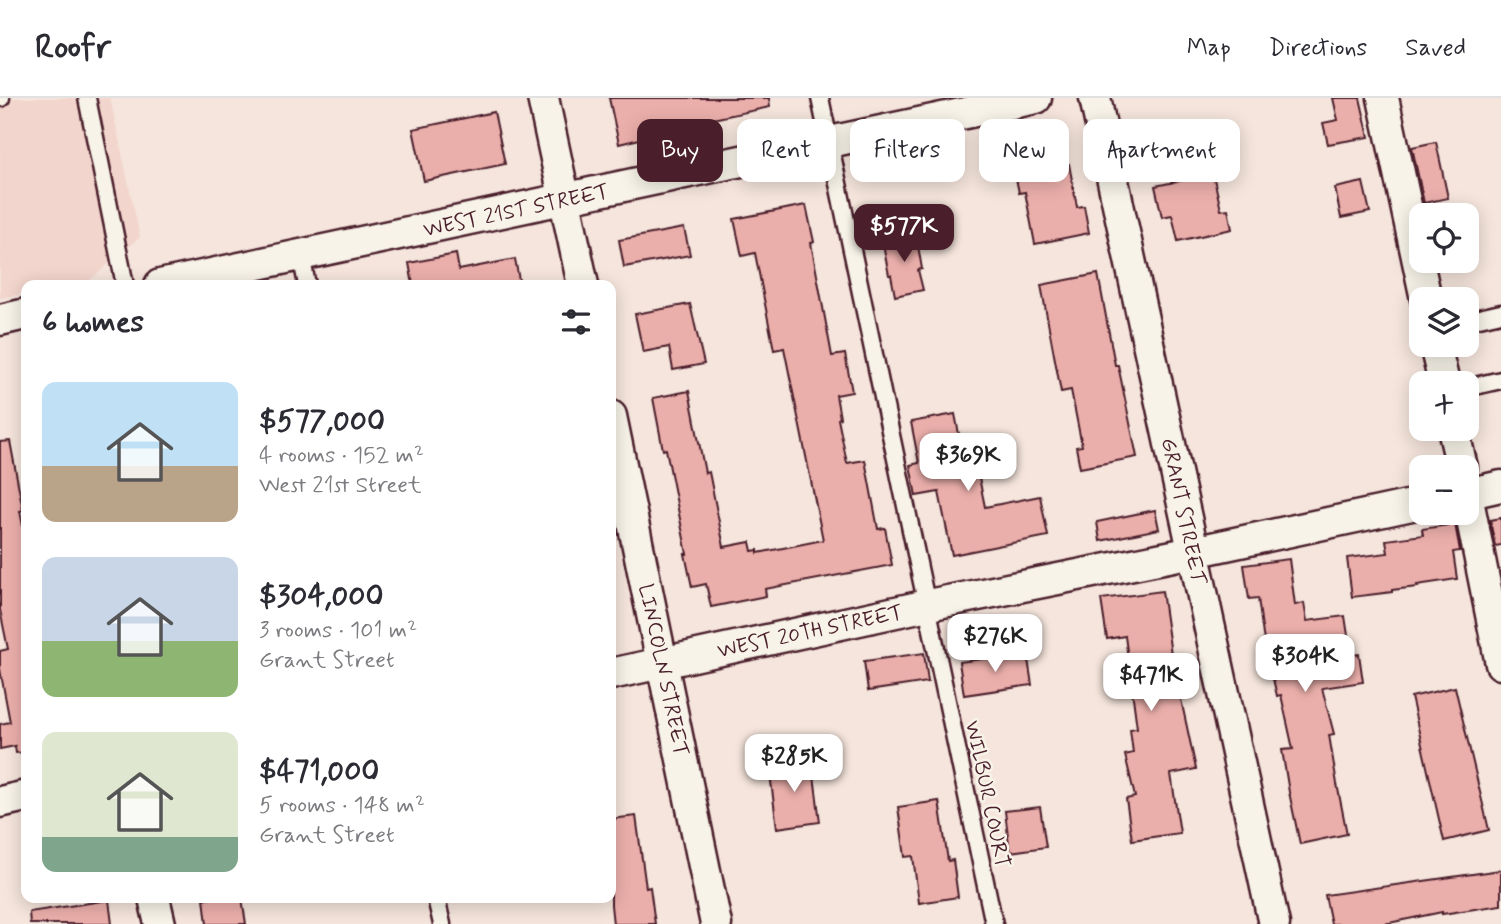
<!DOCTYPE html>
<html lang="en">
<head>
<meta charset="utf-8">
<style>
	:root { --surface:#fff; --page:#f7f7f7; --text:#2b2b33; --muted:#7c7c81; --line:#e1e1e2; --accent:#4a1f2b }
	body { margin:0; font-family:Mynerve,sans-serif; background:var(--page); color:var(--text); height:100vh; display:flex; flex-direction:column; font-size:26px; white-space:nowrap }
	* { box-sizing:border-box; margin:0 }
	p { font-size:23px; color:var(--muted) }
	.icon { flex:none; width:38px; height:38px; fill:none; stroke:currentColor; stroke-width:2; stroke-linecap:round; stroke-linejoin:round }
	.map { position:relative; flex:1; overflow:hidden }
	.sheet { position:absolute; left:21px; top:182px; width:595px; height:623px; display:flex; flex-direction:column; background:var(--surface); border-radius:14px; box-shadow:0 4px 18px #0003 }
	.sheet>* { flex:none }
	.top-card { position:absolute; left:637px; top:21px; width:665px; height:63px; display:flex; gap:14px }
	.tools { position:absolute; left:1409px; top:105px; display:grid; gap:14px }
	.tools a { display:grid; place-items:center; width:70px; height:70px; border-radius:14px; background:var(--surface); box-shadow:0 4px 18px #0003; font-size:35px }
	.price { position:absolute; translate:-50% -60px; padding:0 16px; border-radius:14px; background:#fff; color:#222; font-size:23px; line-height:46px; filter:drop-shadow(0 2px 4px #0008) }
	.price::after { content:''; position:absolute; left:50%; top:42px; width:21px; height:16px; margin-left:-10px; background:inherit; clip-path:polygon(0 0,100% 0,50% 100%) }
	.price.selected { background:var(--accent); color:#fff }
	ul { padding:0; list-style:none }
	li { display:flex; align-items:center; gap:21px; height:175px; padding:0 21px }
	li span { display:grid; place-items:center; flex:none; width:196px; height:140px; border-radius:14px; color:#555 }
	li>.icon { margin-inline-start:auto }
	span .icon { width:84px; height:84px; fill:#fffc; stroke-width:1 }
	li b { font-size:30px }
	h2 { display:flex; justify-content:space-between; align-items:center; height:84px; padding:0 21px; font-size:30px }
	.tag { padding:0 24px; border-radius:14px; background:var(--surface); box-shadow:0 4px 18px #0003; font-size:24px; line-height:63px }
	.tag.selected { background:var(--accent); color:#fff }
	header { display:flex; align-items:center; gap:42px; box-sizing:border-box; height:98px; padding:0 35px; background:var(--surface); border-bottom:2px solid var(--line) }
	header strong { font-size:33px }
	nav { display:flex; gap:38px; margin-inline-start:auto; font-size:24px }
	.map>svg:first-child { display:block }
</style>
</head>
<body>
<header>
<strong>Roofr</strong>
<nav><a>Map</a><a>Directions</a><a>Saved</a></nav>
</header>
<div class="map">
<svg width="1501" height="826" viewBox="0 0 1501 826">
	<rect width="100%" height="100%" fill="#f5e5dc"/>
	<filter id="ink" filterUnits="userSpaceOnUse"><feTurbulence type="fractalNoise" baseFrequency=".0143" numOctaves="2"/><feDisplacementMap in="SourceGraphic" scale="14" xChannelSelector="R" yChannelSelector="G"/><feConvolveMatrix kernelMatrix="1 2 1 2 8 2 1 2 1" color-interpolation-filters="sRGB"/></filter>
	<g filter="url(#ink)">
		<polygon fill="#f2d5cd" points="0,0 110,0 140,139 90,182 63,187 26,187 26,195 0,200"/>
		<g fill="#ebafab" stroke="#4a1f2b" stroke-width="2">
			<polygon points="609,0 769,0 770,9 684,27 685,30 619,46"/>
			<polygon points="1333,0 1360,0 1369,39 1328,46 1323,25 1338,22"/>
			<polygon points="494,14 505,66 424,83 413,31"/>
			<polygon points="1047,44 1052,69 1069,66 1077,109 1084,108 1089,135 1035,146 1025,94 1019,95 1010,51"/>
			<polygon points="1436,44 1448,100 1424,105 1412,49"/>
			<polygon points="1213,76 1221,112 1228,111 1232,131 1178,143 1172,117 1162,119 1155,88"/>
			<polygon points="1363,84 1370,114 1341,120 1335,90"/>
			<polygon points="806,107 814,144 811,145 832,258 845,256 852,294 836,297 840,320 838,321 847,365 865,362 878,431 885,430 892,467 765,491 766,498 711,509 706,486 692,489 685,456 687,456 666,351 663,352 653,300 689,293 705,375 709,374 724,449 750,444 752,453 758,452 758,455 823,442 784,250 774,252 755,155 742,158 734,121"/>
			<polygon points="684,130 690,157 624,169 619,142"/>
			<polygon points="916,136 922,171 918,172 923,192 895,198 891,177 889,177 882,142"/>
			<polygon points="456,156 459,172 515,161 520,187 413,187 409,165"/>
			<polygon points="1098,176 1115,267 1118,267 1137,359 1080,370 1076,349 1082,348 1071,292 1061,294 1041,187"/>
			<polygon points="690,206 704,266 673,272 669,249 643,254 635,216"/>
			<polygon points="955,316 963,357 974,355 985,409 1040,398 1048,438 952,457 939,394 916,398 910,367 919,365 911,324"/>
			<polygon points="10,343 23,412 20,413 26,443 26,654 16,655 15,648 0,651 0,626 10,624 0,571 0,553 8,551 0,512 0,344"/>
			<polygon points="1155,412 1159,431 1100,443 1097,424"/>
			<polygon points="1501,420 1501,447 1495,448 1490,422"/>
			<polygon points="1455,426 1460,453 1453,454 1457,481 1417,487 1418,489 1392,492 1392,494 1352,499 1347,460 1388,455 1386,442 1423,437 1422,431"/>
			<polygon points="1289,461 1295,507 1304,505 1307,523 1345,518 1351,557 1359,556 1363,584 1322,590 1334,636 1329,637 1337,686 1347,736 1300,746 1289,694 1282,652 1293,651 1281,597 1277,598 1263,537 1258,500 1249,501 1244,467"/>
			<polygon points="1162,493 1172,563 1175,563 1179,592 1196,671 1171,676 1180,735 1132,742 1126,701 1135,699 1125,657 1133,655 1130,631 1137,630 1125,538 1107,541 1101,501"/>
			<polygon points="924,555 928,584 868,593 864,563"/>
			<polygon points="1027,555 1032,587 964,597 959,564"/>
			<polygon points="1455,589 1489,732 1444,743 1411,599"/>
			<polygon points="812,662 820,724 777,730 769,668"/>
			<polygon points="939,703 948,763 953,762 958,799 919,805 913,758 905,759 898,709"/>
			<polygon points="1040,709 1046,749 1010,754 1005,713"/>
			<polygon points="636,718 646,790 650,789 655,826 613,826 611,807 611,721"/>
			<polygon points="1501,772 1501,807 1442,816 1442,814 1384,826 1331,826 1325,797"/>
			<polygon points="204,800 242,800 246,826 207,826"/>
			<polygon points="109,802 112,826 30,826 29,814"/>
		</g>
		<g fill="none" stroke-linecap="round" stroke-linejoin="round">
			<defs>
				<g id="lane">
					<polyline points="0,0 1,0"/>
					<polyline points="87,0 125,187"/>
					<polyline points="820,0 994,826"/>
					<polyline points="301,157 307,187"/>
					<polyline points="1466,223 1501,215"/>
					<polyline points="1466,290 1501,282"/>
					<polyline points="436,800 442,826"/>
				</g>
				<g id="street">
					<polyline points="543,0 583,187"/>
					<polyline points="1095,0 1274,826"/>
					<polyline points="1383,0 1426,201"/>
					<polyline points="160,187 1036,0"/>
					<polyline points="0,222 26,216"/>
					<polyline points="1435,247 1444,285"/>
					<polyline points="611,318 716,826"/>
					<polyline points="1453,331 1462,369"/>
					<polyline points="1466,392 1501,566"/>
					<polyline points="1466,396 1501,388"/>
					<polyline points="611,576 928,507 1193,454 1421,405"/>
					<polyline points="0,704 26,698"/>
					<polyline points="154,800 160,826"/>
				</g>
			</defs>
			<use href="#lane" stroke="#4a1f2b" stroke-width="21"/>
			<use href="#street" stroke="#4a1f2b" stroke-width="35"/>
			<use href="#lane" stroke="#f7f3e8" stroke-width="16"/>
			<use href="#street" stroke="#f7f3e8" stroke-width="30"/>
		</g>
	</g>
	<g text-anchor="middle" stroke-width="5" stroke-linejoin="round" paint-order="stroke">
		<g font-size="21" fill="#4a1f2b" stroke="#f7f3e8">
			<text transform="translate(516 112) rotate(-12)" y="7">WEST 21ST STREET</text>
			<text transform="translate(1184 413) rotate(78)" y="7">GRANT STREET</text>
			<text transform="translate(810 533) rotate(-12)" y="7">WEST 20TH STREET</text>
			<text transform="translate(664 572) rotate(78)" y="7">LINCOLN STREET</text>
			<text transform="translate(988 696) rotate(78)" y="7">WILBUR COURT</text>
		</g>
	</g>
</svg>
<div class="tools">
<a><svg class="icon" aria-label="locate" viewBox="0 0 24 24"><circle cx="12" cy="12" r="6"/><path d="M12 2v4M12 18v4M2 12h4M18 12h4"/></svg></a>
<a><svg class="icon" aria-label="layers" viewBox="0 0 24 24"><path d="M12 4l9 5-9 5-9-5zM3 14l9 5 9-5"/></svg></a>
<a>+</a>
<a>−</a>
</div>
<b class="price selected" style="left:904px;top:166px">$577K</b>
<b class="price" style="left:968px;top:395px">$369K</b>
<b class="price" style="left:995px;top:576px">$276K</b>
<b class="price" style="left:1305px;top:596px">$304K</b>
<b class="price" style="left:1151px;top:615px">$471K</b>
<b class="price" style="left:794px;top:696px">$285K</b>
<div class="top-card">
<a class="tag selected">Buy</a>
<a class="tag">Rent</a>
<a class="tag">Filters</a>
<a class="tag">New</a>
<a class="tag">Apartment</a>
</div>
<section class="sheet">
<h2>6 homes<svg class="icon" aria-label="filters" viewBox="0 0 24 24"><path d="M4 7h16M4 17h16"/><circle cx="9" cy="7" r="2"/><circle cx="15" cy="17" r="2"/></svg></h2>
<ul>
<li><span style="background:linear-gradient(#bfe0f5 60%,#b9a48a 0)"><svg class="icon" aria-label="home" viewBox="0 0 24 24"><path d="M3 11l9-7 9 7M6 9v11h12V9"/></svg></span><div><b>$577,000</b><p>4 rooms · 152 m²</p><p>West 21st Street</p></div></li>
<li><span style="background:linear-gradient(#c9d6e8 60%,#8fb573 0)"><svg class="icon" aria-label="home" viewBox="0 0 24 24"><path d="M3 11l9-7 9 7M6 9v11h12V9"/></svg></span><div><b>$304,000</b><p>3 rooms · 101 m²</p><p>Grant Street</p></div></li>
<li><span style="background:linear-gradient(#dfe7d0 75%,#7fa58c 0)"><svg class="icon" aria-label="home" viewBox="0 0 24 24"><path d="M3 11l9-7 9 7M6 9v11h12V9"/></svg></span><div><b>$471,000</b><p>5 rooms · 148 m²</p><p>Grant Street</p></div></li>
</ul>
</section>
</div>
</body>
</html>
